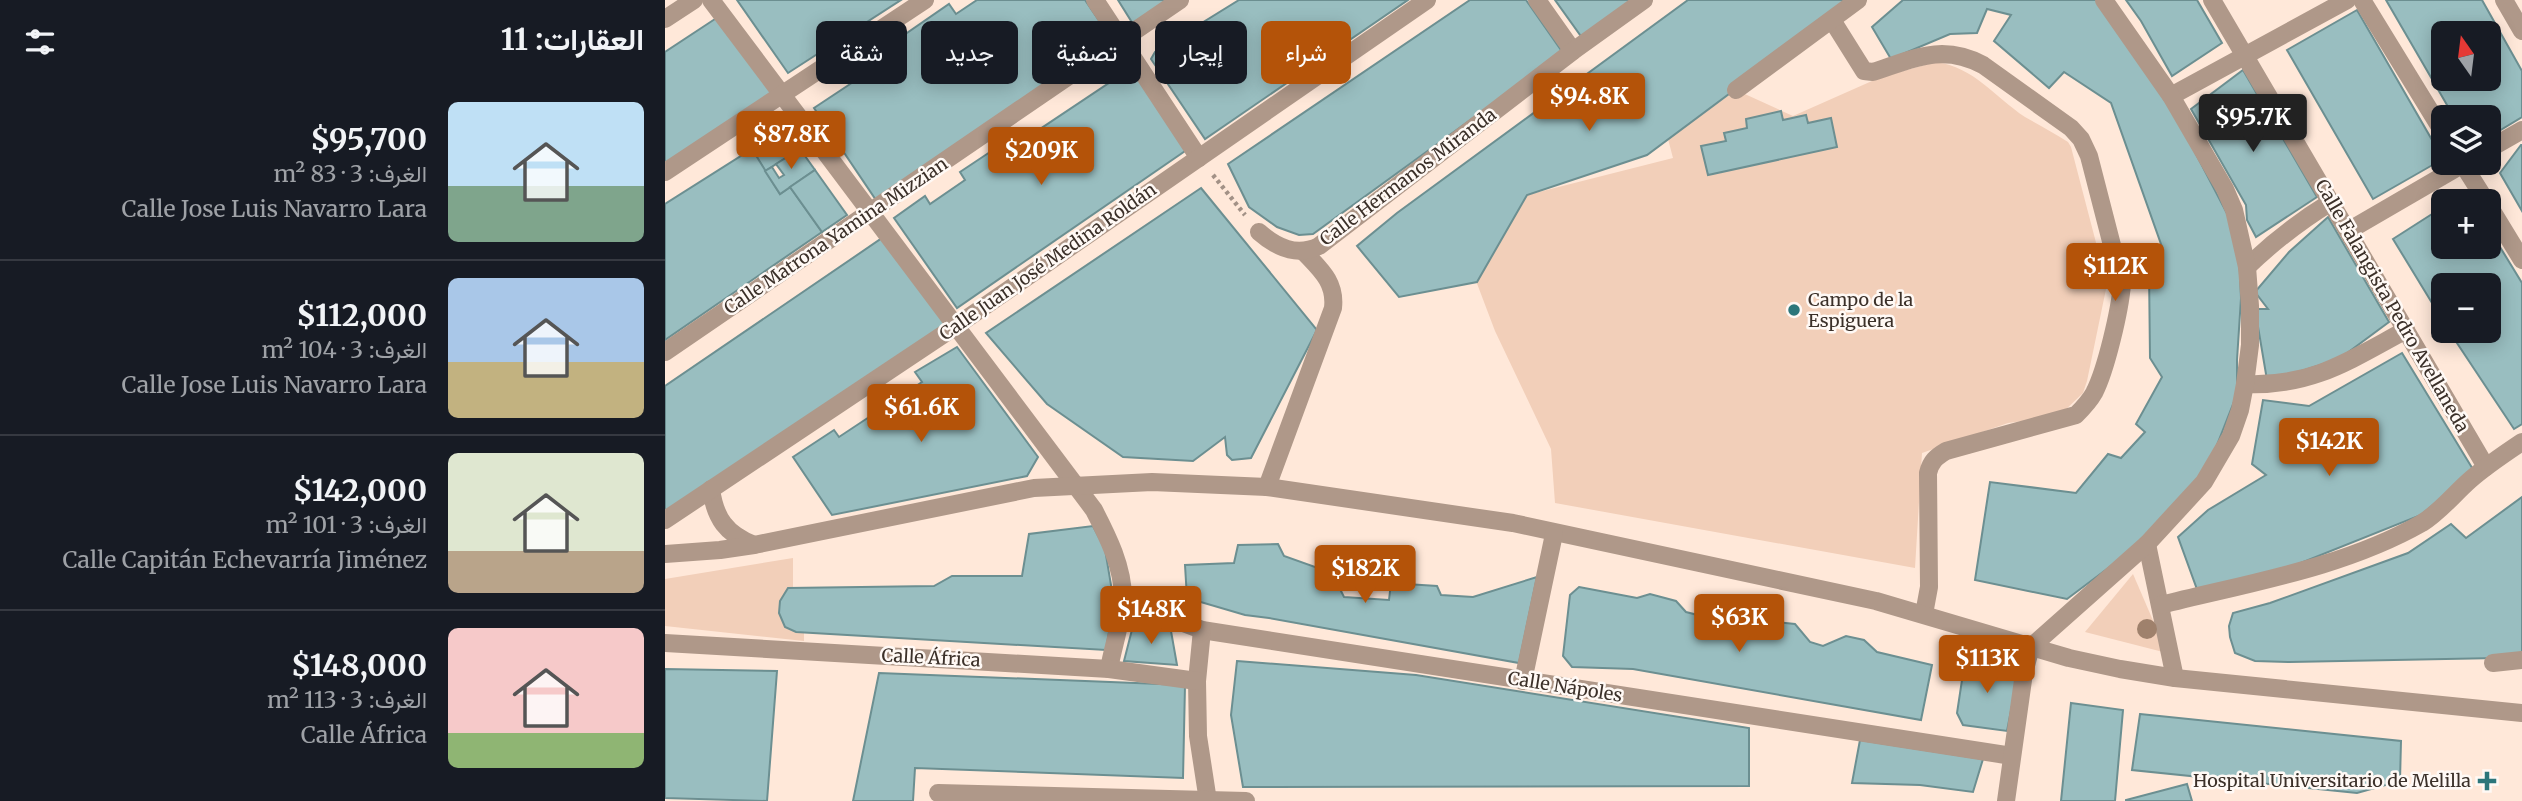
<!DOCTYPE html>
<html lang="ar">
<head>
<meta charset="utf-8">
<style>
	:root { --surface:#171b24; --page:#20242c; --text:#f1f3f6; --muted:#9ea1a6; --line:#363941; --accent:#b45309 }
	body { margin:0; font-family:Merriweather,Vazirmatn,serif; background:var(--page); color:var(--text); direction:rtl; height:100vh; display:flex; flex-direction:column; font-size:26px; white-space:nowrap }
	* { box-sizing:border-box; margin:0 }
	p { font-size:23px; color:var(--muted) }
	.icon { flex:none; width:38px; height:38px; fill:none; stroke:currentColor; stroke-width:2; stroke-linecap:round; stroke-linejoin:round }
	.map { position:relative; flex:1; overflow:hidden; direction:ltr }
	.details { display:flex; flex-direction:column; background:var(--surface); width:665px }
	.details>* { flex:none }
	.guide { position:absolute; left:21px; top:21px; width:665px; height:63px; direction:rtl; display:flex; gap:14px }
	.needle { width:46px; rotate:346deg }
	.fabs { position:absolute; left:1766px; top:21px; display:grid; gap:14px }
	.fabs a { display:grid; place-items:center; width:70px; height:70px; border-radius:10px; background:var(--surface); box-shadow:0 4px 18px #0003; font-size:35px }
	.price { position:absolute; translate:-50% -60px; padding:0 16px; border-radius:7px; background:var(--accent); color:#fff; font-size:23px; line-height:46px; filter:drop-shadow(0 2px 4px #0008) }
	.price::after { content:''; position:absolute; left:50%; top:42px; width:21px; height:16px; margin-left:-10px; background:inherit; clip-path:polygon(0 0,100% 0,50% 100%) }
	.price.current { background:#222; color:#fff }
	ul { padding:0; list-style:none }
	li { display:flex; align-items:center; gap:21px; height:175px; padding:0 21px }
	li+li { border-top:2px solid var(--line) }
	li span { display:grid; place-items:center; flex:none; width:196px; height:140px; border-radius:10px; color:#555 }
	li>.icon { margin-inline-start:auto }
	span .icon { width:84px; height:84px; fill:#fffc; stroke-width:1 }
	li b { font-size:30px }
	h2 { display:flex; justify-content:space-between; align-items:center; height:84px; padding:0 21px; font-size:30px }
	.tag { padding:0 24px; border-radius:10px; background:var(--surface); box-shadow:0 4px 18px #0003; font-size:24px; line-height:63px }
	.tag.current { background:var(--accent); color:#fff }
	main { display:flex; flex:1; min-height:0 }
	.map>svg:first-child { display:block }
</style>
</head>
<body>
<main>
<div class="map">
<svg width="1857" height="801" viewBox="0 0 1857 801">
	<rect width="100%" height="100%" fill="#ffe8d9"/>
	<g fill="#f2cfb9">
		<path d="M1271,62C1309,67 1330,97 1360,117C1374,125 1389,133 1403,142L1406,147L1440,277L1441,289L1422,381L1418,393L1394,416L1343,423L1257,453L1250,568L890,503L886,449L830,331L808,273L862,195L1008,158L1003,139L1071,90L1128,116L1216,77Z"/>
		<path d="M128,558V589H123C112,600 112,613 120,627L139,633V641L0,626V579Z"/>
		<polygon points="1468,574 1502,653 1420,632"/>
	</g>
	<g fill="#99bec0" stroke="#6c8f91" stroke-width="2" fill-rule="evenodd">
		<polygon points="72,0 236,0 123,73"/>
		<polygon points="312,0 420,0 448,41 211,200 149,108 232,53 226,44 284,4 291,14"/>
		<polygon points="453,0 502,0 468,24"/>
		<polygon points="574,0 743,0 540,139 486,59 490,52"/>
		<polygon points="805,0 861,0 898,53 648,234 634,235 612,227 584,207 563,164"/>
		<polygon points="890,0 973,0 918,39"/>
		<polygon points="1023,0 1190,0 982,155 862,195 812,282 734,297 692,246 732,213"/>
		<polygon points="1238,0 1431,0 1507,108 1567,223 1574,252 1576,298 1572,360 1572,394 1550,450 1539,473 1474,545 1402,599 1310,580 1325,482 1411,493 1443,454 1456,458 1480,432 1471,424 1497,377 1485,358 1484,269 1497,247 1446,103 1399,72 1384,88 1329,41 1346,15 1322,9 1312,33 1285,34 1226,59 1207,27"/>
		<polygon points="1461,0 1532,0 1557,43 1507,76 1476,21"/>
		<path d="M1721,0H1817L1857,71V117L1824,137V117H1789ZM1778,33H1824V79H1778Z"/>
		<polygon points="1692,10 1778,159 1708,199 1622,50"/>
		<polygon points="53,17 110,95 0,164 0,52"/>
		<polygon points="468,67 523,149 292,308 229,218 260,196 265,204 300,180 295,172 334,146 339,153"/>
		<polygon points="1578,70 1652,197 1591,237 1582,220 1581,205 1526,109"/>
		<polygon points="1116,111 1118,120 1141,115 1143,123 1166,118 1172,147 1043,175 1036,146 1061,141 1059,133 1082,128 1081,119"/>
		<polygon points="120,128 135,149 100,171 87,149"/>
		<polygon points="1856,145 1857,145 1857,211 1835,173"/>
		<polygon points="87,149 115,194 125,187 157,232 0,340 0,204"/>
		<polygon points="135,149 150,170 115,194 100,171 107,167 114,178 119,175 111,164"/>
		<polygon points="150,170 182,215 157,232 125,187"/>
		<polygon points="536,188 652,330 586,458 567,460 562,455 560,437 528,461 458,457 382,404 321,333"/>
		<polygon points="1778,207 1778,247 1824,247 1824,229 1857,283 1857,424 1849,429 1784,331 1824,331 1824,285 1778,285 1778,321 1728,239"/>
		<polygon points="1663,217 1724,322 1674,359 1640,370 1602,380 1590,309 1603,309 1590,292 1624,252"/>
		<polygon points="220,236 286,328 0,517 0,386"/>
		<polygon points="292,347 373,457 362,476 167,515 128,457 169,430 174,437 257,382 250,372"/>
		<polygon points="1737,353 1809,471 1756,515 1608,574 1533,592 1513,537 1543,510 1601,475 1587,464 1598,400 1644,406"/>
		<polygon points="1857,497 1857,654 1833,658 1625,662 1590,661 1570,653 1565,637 1564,626 1568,613 1605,603 1743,553 1786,524 1801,538"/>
		<polygon points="428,526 440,549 449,603 441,650 131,632 120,627 114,613 115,601 123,588 269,586 287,576 357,576 364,534"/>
		<polygon points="613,544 619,556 667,573 679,597 724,600 726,583 772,586 776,595 808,597 872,577 854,663 604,618 580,615 522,598 520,565 569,563 573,545"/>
		<polygon points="914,587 972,598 985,594 1011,601 1021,612 1092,630 1100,621 1130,624 1145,642 1158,646 1181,636 1199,640 1212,652 1267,665 1256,720 968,669 907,667 898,656 905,595"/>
		<polygon points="469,622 506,631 512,665 459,661"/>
		<polygon points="572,661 751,675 1084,728 1084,786 578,787 566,715"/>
		<polygon points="1308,662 1344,664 1353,675 1342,731 1298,725 1292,713 1299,667"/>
		<polygon points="0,669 112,671 102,801 0,798"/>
		<polygon points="214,673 520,685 518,778 250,768 248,801 188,801"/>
		<polygon points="1406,703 1458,710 1450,801 1396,801"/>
		<polygon points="1475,714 1736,741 1735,781 1692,793 1467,770"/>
		<polygon points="1195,740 1318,759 1308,792 1255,785 1187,783"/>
		<polygon points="1522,784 1527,801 1461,801 1461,800"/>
	</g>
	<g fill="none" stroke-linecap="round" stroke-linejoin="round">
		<polyline stroke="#a29186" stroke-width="4.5" stroke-dasharray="3.5 3.5" stroke-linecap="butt" points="548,175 580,215"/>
		<path stroke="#af9889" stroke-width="18" d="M602,487L668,308C671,282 655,269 639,252"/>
		<g stroke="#af9889" stroke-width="18">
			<path d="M46,0L429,510C443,537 458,567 458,598C457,621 448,646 444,669"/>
			<polyline points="430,0 534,158"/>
			<polyline points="872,0 908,51"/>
			<polyline points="1547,0 1821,467"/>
			<polyline points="1697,0 1778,132"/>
			<polyline points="1839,0 1857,31"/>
			<polyline points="0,19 29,0"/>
			<path d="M1167,20L1199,71L1208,72C1248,59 1277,43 1318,65L1406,128L1416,139L1424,156L1457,284C1455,310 1441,370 1429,393C1424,402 1418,408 1411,415L1281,451C1271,457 1266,461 1263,473L1264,587L1259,614"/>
			<polyline points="1071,90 1193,0"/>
			<polyline points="1506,96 1682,0"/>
			<polyline points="1824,149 1857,130"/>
			<polyline points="1797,163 1821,201"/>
			<polyline points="0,172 260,0"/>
			<polyline points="1824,206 1857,260"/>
			<polyline points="1683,231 1800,163"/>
			<path d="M594,232C611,247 631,257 654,246L908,51L979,0"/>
			<path d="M1582,267C1608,242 1635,221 1666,202"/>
			<polyline points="0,352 515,0"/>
			<path d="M1580,384C1647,387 1685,360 1741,330"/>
			<path d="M46,489C50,518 61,534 89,545"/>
			<polyline points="0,520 291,326 762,0"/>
			<polyline points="1482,544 1510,678"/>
			<polyline points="0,554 55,550 89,545 369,488 487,482 602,487 848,523 1211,601 1404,658 1455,669 1510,678 1857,713"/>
			<polyline points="458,600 537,630 1347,756"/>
			<path d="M1496,605C1583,583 1678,568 1757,523C1775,512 1789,494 1805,480C1821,466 1839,454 1857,442"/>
			<polyline points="537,630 532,681 533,736 543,801"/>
			<polyline points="0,643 444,669 532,681"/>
			<polyline points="1828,663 1857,660"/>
			<polyline points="858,681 889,534"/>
			<polyline points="273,793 581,801"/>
			<polyline points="1341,801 1359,673 1366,647 1482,544 1539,482 1566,436 1575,410 1580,384 1585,345 1585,306 1582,267 1569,210 1560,189 1506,96 1439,0"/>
		</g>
	</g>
	<circle fill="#9f816c" cx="1482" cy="629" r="10"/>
	<g fill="#2c767a" stroke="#fff9f5" stroke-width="2.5">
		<circle cx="1129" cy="310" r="7"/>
		<path d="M1818.5 770.5h7v7h7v7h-7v7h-7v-7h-7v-7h7z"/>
	</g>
	<g text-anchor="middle" stroke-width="5" stroke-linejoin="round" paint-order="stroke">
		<g font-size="18" fill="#3b3029" stroke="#fff9f5">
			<text transform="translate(743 177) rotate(-37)" y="6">Calle Hermanos Miranda</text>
			<text transform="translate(171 236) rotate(-34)" y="6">Calle Matrona Yamina Mizzian</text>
			<text transform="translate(383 262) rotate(-35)" y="6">Calle Juan José Medina Roldán</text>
			<text transform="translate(1727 306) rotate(60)" y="6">Calle Falangista Pedro Avellaneda</text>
			<text transform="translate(266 658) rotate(3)" y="6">Calle África</text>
			<text transform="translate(900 687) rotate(9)" y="6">Calle Nápoles</text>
		</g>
		<g font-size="18" fill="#3b3029" stroke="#fff9f5" text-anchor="start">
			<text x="1143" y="306">Campo de la<tspan x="1143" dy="21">Espiguera</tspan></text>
			<text x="1806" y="787" text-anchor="end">Hospital Universitario de Melilla</text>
		</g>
	</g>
</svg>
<div class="fabs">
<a><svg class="needle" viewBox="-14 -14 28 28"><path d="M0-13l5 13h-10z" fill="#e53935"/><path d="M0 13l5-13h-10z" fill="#9ea1a6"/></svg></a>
<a><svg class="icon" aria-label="layers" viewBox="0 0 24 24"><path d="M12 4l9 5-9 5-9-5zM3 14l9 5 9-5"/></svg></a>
<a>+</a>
<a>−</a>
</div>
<b class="price" style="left:924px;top:133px">$94.8K</b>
<b class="price current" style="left:1588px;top:154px">$95.7K</b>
<b class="price" style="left:126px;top:171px">$87.8K</b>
<b class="price" style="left:376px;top:187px">$209K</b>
<b class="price" style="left:1450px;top:303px">$112K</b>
<b class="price" style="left:256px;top:444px">$61.6K</b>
<b class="price" style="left:1664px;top:478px">$142K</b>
<b class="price" style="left:700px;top:605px">$182K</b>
<b class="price" style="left:486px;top:646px">$148K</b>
<b class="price" style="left:1074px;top:654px">$63K</b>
<b class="price" style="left:1322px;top:695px">$113K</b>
<div class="guide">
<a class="tag current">شراء</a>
<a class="tag">إيجار</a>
<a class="tag">تصفية</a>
<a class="tag">جديد</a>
<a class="tag">شقة</a>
</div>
</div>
<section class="details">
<h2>العقارات: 11<svg class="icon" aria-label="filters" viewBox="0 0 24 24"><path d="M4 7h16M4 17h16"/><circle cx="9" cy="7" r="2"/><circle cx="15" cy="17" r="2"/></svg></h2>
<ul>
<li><span style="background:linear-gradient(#bfe0f5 60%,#7fa58c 0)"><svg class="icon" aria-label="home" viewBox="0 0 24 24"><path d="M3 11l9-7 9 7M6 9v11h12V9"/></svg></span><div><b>$95,700</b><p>الغرف: 3 · 83 m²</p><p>Calle Jose Luis Navarro Lara</p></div></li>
<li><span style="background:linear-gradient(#a9c7e8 60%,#c2b280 0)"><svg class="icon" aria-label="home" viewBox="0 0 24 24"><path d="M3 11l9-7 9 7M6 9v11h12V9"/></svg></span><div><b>$112,000</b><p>الغرف: 3 · 104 m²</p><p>Calle Jose Luis Navarro Lara</p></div></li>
<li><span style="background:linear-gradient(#dfe7d0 70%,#b9a48a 0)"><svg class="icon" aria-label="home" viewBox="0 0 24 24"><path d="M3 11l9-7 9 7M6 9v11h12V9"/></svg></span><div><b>$142,000</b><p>الغرف: 3 · 101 m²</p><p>Calle Capitán Echevarría Jiménez</p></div></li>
<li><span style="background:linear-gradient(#f6c9c9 75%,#8fb573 0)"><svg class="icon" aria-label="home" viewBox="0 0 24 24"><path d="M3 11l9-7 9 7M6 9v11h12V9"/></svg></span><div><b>$148,000</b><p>الغرف: 3 · 113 m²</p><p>Calle África</p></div></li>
</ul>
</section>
</main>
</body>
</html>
